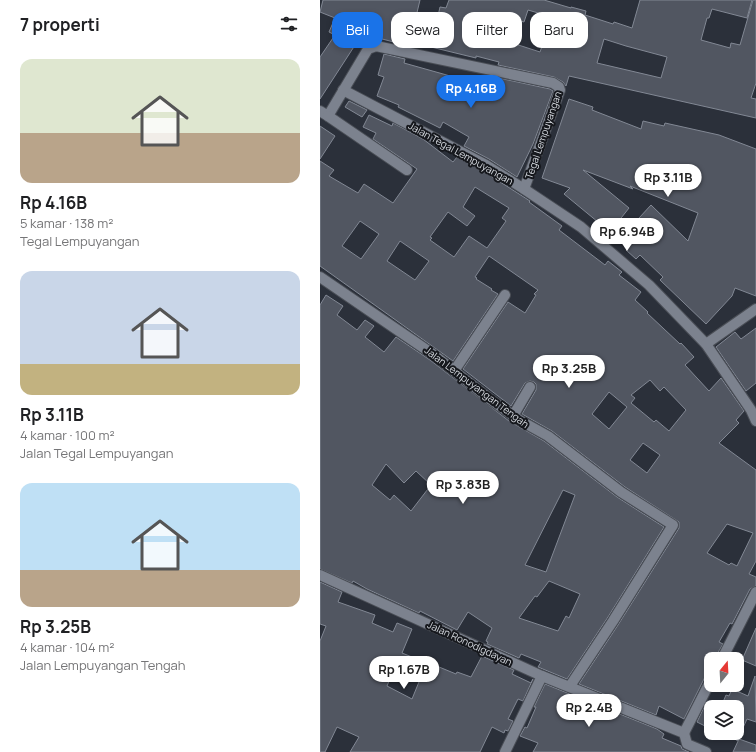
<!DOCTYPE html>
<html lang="id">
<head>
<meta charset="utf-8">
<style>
	:root { --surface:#fff; --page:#f6f6f6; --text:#202124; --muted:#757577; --accent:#1a73e8 }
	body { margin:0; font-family:Manrope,sans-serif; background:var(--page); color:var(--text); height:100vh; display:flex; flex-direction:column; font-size:15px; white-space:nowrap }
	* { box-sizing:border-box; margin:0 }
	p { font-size:13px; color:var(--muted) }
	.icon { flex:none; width:22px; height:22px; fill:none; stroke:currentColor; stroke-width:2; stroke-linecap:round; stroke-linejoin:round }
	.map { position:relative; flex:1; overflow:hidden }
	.details { display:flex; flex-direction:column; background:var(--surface); width:320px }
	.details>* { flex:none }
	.guide { position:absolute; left:12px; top:12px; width:364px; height:36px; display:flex; gap:8px }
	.needle { width:26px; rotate:18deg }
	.controls { position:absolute; left:384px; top:652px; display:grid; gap:8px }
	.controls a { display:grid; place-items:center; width:40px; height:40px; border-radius:8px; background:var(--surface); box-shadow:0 2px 6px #0003; font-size:20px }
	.price { position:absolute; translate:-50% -34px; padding:0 9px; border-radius:14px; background:#fff; color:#222; font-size:13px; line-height:26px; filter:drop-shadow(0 1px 2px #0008) }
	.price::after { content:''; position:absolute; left:50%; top:24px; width:12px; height:9px; margin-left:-6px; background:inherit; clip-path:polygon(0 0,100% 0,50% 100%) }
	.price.current { background:var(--accent); color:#fff }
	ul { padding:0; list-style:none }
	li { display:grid; align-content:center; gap:8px; height:212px; padding:0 20px }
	li span { display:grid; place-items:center; height:124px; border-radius:12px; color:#555 }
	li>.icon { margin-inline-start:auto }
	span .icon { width:72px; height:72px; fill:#fffc; stroke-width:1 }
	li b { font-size:17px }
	h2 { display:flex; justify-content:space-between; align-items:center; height:48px; padding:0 20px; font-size:17px }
	.pill { padding:0 14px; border-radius:12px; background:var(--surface); box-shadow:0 2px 6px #0003; font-size:14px; line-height:36px }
	.pill.current { background:var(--accent); color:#fff }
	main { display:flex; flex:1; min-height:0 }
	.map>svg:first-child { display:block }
</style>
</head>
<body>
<main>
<section class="details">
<h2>7 properti<svg class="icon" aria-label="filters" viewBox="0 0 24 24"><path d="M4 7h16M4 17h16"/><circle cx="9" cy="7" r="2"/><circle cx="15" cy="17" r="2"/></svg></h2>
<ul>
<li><span style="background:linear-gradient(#dfe7d0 60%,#b9a48a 0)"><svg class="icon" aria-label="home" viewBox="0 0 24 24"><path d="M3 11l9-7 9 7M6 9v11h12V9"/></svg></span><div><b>Rp 4.16B</b><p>5 kamar · 138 m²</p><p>Tegal Lempuyangan</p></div></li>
<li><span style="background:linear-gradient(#c9d6e8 75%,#c2b280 0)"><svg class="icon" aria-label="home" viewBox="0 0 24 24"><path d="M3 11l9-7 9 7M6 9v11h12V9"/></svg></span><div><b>Rp 3.11B</b><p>4 kamar · 100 m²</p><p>Jalan Tegal Lempuyangan</p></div></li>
<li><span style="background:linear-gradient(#bfe0f5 70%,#b9a48a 0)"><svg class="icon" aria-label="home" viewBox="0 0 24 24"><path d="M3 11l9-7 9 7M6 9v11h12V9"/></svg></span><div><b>Rp 3.25B</b><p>4 kamar · 104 m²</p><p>Jalan Lempuyangan Tengah</p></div></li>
</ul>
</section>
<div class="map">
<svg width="436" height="752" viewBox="0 0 436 752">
	<rect width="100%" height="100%" fill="#2b303a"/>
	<g fill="#515661" stroke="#828894" fill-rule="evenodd">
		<polygon points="3,0 100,0 89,46 43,34 41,39 39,39 0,99 0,57 15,35 9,32 15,18 0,12"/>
		<path d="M129,0H224L251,8V7L266,11L265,15L293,24L294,22L312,28L320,0H432L427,18L392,9L389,18H387L381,40L410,48L411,43L420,45L433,0H436V83L431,98L436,99V118L249,76L246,86L243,82L234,77L178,65L179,62L156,56V58L111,47L120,7L126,8ZM208,10L232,17L220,52L186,41L193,19L204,22ZM284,39L306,46L347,57L341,78L277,63Z"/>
		<polygon points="64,54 85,59 84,63 148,81 150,78 172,85 174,77 230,89 233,91 213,144 197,177 169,159 144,146 149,137 123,122 120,128 78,107 79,105 57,96 64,77 58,75"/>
		<polygon points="249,99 273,107 272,110 321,129 323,121 344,126 345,123 399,135 436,149 436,296 415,288 412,296 386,324 340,280 343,277 320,255 316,259 306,250 328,227 319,218 331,205 368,241 378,213 310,186 313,189 263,170 309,208 290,232 244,194 250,188 222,178"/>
		<polygon points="29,101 47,110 42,117 25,107"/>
		<path d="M49,115L72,126L73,123L103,139L133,162L137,157L163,171L210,201L209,202L242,226L239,230L285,265L288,261L302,272L299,275L321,292L315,300L328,312L327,313L360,344L361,343L374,357L365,365L389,391L401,378L424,411L416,420L419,423L399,443L436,470V561L429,574L436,577V586L430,589L412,624L410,623L399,642L403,644L396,656L391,653V674L385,677L364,719L339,706L336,715L259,684L298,625L359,528V522L305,487L232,431L202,414L216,390V384L214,382L210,381L205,383L191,406L143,369L188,302L205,313L216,295L214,294L218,290L169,256L155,277L157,278L156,279L172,289L171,290L178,294L133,361L0,266V161L14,170L9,176L38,193L44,184L73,203L97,169L53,139L56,133L43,127ZM155,187L189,208L182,218L186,221L167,248L149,236L134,257L110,240L112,238L110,237L128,212L147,226L155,216L143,207ZM40,221L59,234L41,259L22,246ZM80,241L109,261L95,280L67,261ZM330,380L340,391L344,387L366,410L349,431L336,420L334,422L311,403L315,398L311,395ZM289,392L307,407L289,429L272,414ZM323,443L340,455L327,473L310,460ZM407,524L433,533L417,566L411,563L409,565L387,553Z"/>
		<polygon points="0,126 15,136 0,159"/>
		<path d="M6,295L23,306L17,315L37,330L45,320L54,326L45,337L64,352L76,337L110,360L189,421L224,441L297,497L344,527L288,617L247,679L218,667L221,662L201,654L199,658L167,644L168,642L166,641L172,628L148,612L137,630L100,611L99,613L47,589L33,581L32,583L0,569V305ZM66,464L84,483L96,471L111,485L91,511L74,495L70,500L52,485ZM243,490L255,495L226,572L205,565ZM229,581L260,594L249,618L246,616L238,631L199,618L215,596L217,597Z"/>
		<polygon points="436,328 436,383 426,391 396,347 415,332 421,339"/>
		<path d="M0,582L22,592L18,602L55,615L52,623L73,632L77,623L92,629L82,653L107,663V662L136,674L137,672L151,677L162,656L194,670L192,674L211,683L213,679L203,701L198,699L188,719L193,721L188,731L185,730L184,733L172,727L160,752H30L39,737L17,727L5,752H0V641L6,626L0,624ZM75,667L101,677L92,699L67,686Z"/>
		<polygon points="436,628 436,666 422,660"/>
		<polygon points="435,676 436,722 427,719 417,741 417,707 401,707 406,695 409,696 412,689 428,696"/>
		<polygon points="225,684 337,729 344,734 342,738 361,746 362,749 369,752 213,752 218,743 200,736 205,727 207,728 216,707 214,707"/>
		<polygon points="387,701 391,703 391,729 377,722"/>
		<polygon points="419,739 436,745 436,752 413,752"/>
	</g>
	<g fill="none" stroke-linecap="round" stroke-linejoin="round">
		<defs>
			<g id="street">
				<polyline points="23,90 166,165 204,189 261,227 329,285 386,344 431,410 436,421"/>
				<polyline points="0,111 8,116 48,49 56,46 233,83 239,87 240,90 204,189"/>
				<polyline points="8,116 87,170"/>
				<polyline points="0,277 114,355 171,400 201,421 228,436 301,492 353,525 293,621 250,686"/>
				<polyline points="386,344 436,309"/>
				<polyline points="134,371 185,295"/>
				<polyline points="193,416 210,387"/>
				<polyline points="0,575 222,676 185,752"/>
				<polyline points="402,659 436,592"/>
				<polyline points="222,676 364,733 367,744 386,752"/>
				<polyline points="364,733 391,680"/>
			</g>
		</defs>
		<use href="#street" stroke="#4a4e56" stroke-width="12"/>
		<use href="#street" stroke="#7c828e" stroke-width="10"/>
	</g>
	<g text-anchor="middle" stroke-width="4" stroke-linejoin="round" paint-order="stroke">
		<g font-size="10" fill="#d6dae0" stroke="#16181d">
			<text transform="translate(223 135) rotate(-71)" y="4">Tegal Lempuyangan</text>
			<text transform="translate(141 153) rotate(29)" y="4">Jalan Tegal Lempuyangan</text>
			<text transform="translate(157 387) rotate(37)" y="4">Jalan Lempuyangan Tengah</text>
			<text transform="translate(150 643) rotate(25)" y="4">Jalan Ronodigdayan</text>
		</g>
	</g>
</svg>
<div class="controls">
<a><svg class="needle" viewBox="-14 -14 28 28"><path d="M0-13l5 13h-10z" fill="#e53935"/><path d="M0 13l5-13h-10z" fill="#757577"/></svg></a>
<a><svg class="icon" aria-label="layers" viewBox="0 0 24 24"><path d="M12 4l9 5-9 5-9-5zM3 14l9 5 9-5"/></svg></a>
</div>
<b class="price current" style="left:151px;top:109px">Rp 4.16B</b>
<b class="price" style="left:348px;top:198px">Rp 3.11B</b>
<b class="price" style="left:307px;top:252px">Rp 6.94B</b>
<b class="price" style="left:249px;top:389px">Rp 3.25B</b>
<b class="price" style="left:143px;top:505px">Rp 3.83B</b>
<b class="price" style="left:84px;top:690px">Rp 1.67B</b>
<b class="price" style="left:269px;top:728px">Rp 2.4B</b>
<div class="guide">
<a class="pill current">Beli</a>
<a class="pill">Sewa</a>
<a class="pill">Filter</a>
<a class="pill">Baru</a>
</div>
</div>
</main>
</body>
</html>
